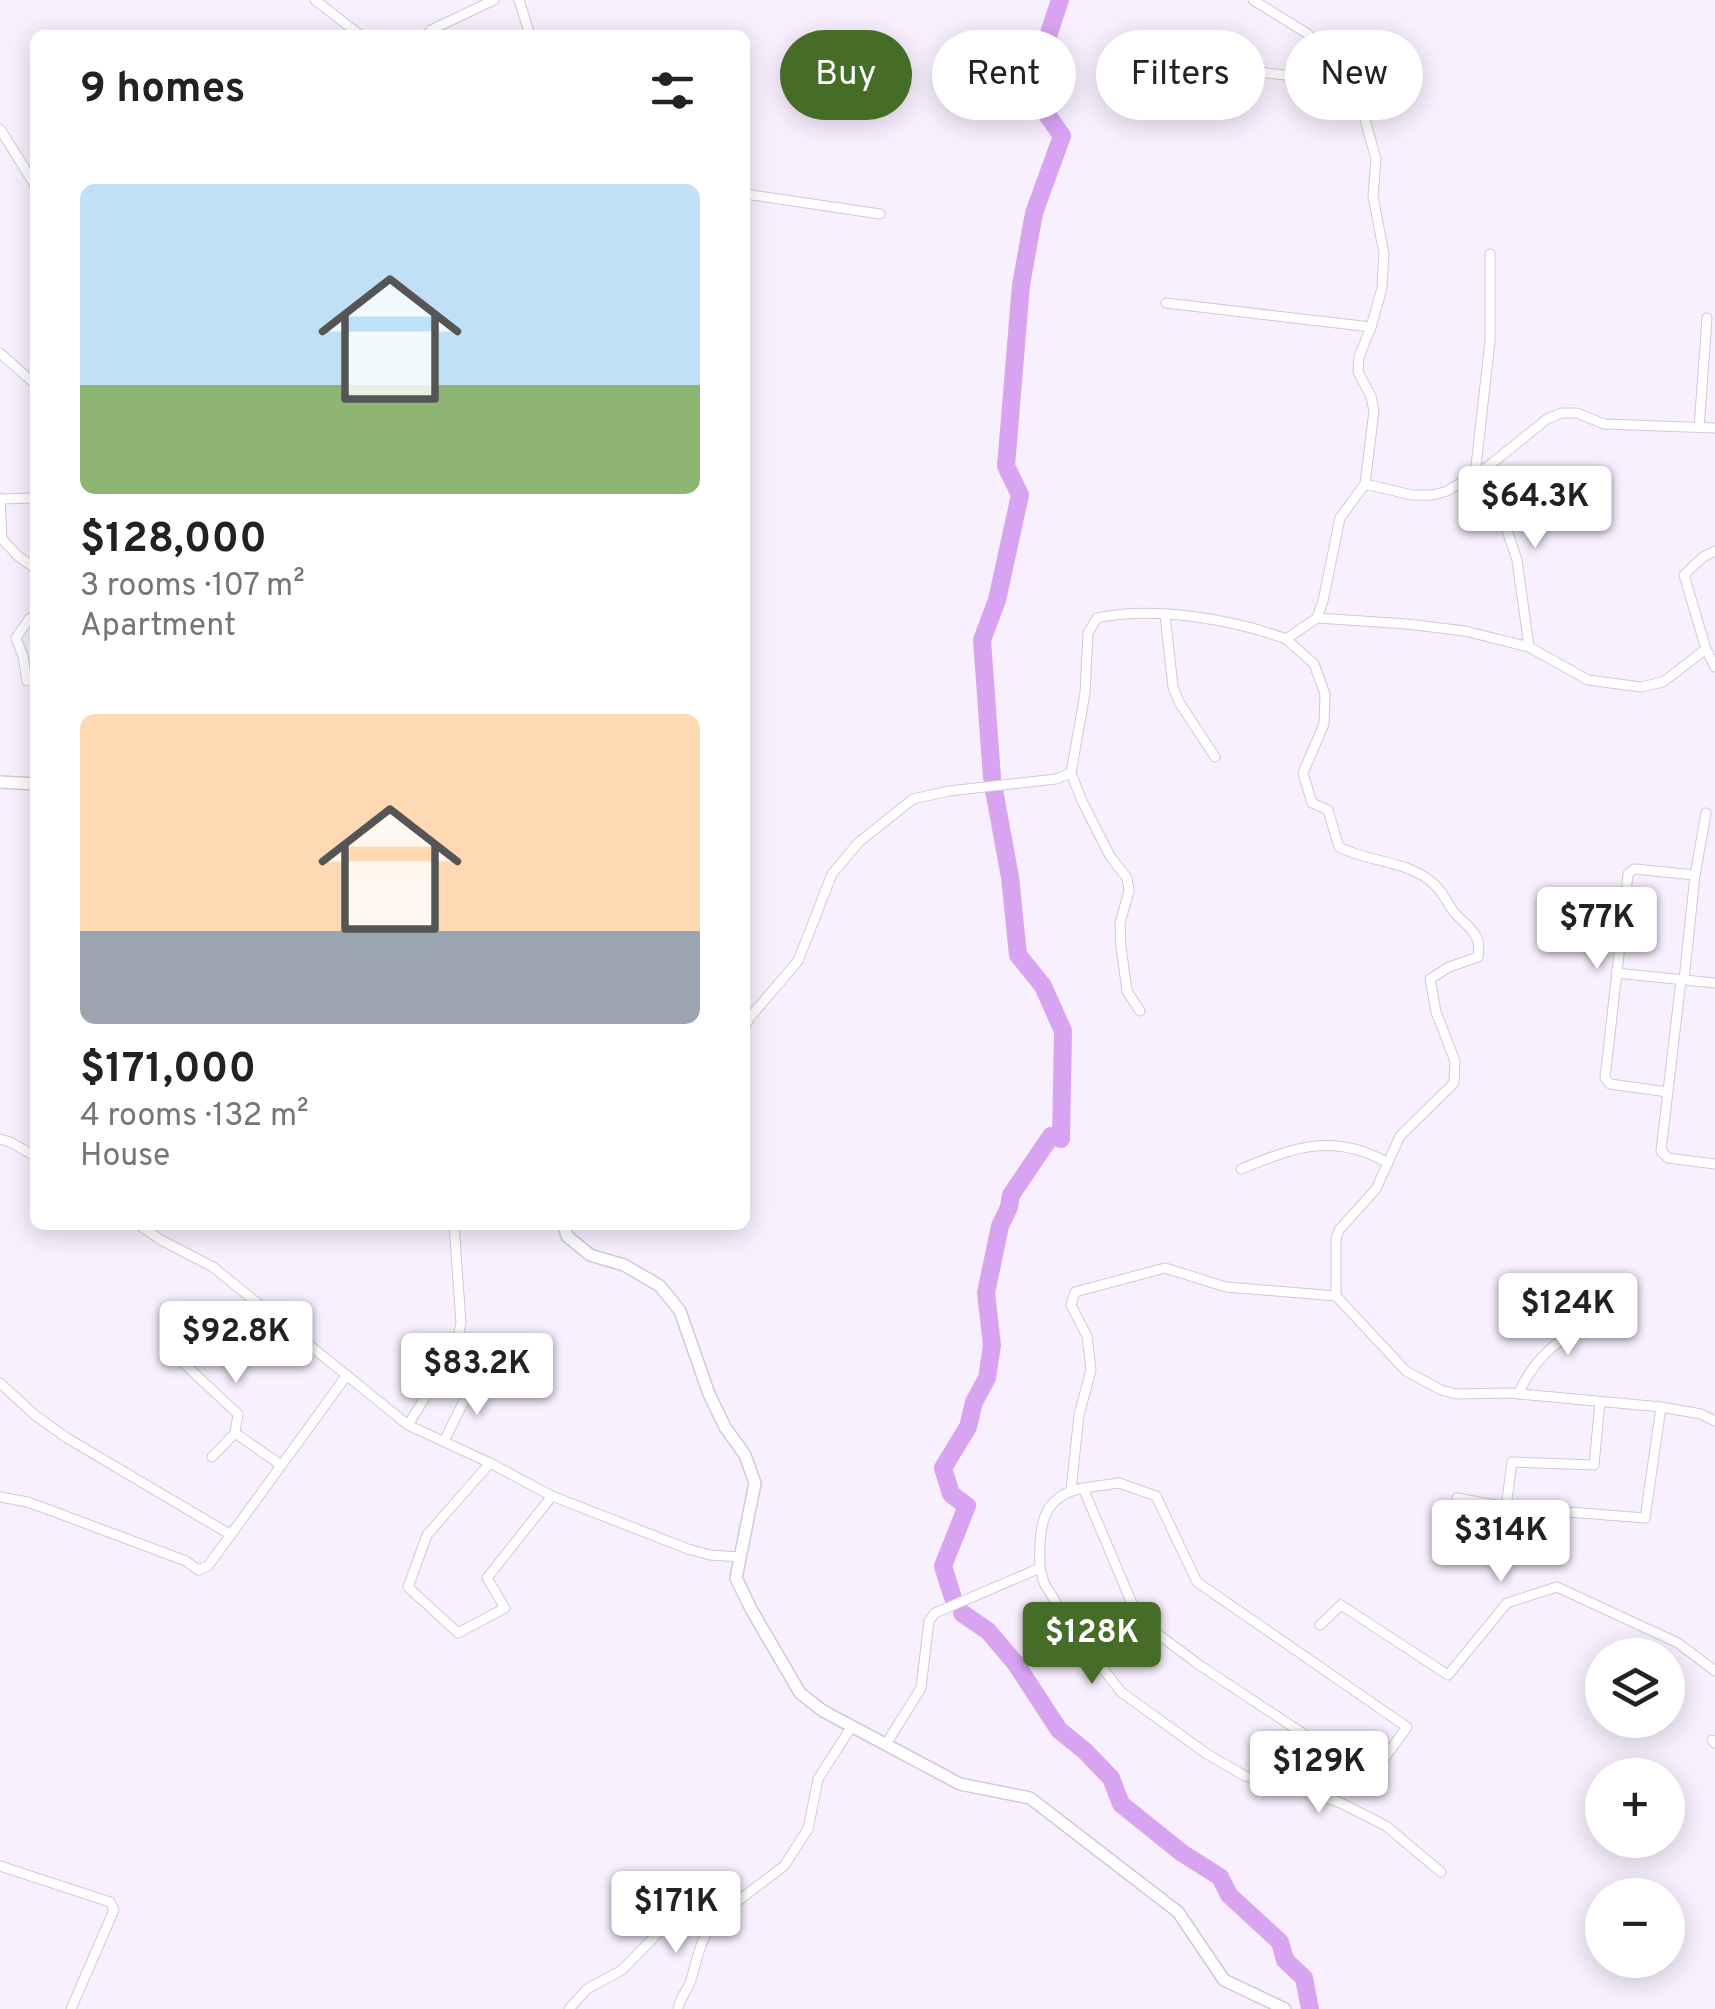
<!DOCTYPE html>
<html lang="en">
<head>
<meta charset="utf-8">
<style>
	:root { --surface:#fff; --page:#f6f6f6; --text:#222; --muted:#767676; --accent:#466d27 }
	body { margin:0; font-family:Overpass,sans-serif; background:var(--page); color:var(--text); height:100vh; display:flex; flex-direction:column; font-size:38px; white-space:nowrap }
	* { box-sizing:border-box; margin:0 }
	p { font-size:32px; color:var(--muted) }
	.icon { flex:none; width:55px; height:55px; fill:none; stroke:currentColor; stroke-width:2; stroke-linecap:round; stroke-linejoin:round }
	.map { position:relative; flex:1; overflow:hidden }
	.sheet { position:absolute; left:30px; top:30px; width:720px; height:1200px; display:flex; flex-direction:column; background:var(--surface); border-radius:15px; box-shadow:0 5px 25px #0003 }
	.sheet>* { flex:none }
	.guide { position:absolute; left:780px; top:30px; width:785px; height:90px; display:flex; gap:20px }
	.fabs { position:absolute; left:1585px; top:1638px; display:grid; gap:20px }
	.fabs a { display:grid; place-items:center; width:100px; height:100px; border-radius:50%; background:var(--surface); box-shadow:0 5px 25px #0003; font-size:50px }
	.price { position:absolute; translate:-50% -85px; padding:0 22px; border-radius:10px; background:#fff; color:#222; font-size:32px; line-height:65px; filter:drop-shadow(0 2px 5px #0008) }
	.price::after { content:''; position:absolute; left:50%; top:60px; width:30px; height:22px; margin-left:-15px; background:inherit; clip-path:polygon(0 0,100% 0,50% 100%) }
	.price.current { background:var(--accent); color:#fff }
	ul { padding:0; list-style:none }
	li { display:grid; align-content:center; gap:20px; height:530px; padding:0 50px }
	li span { display:grid; place-items:center; height:310px; border-radius:15px; color:#555 }
	li>.icon { margin-inline-start:auto }
	span .icon { width:180px; height:180px; fill:#fffc; stroke-width:1 }
	li b { font-size:42px }
	h2 { display:flex; justify-content:space-between; align-items:center; height:120px; padding:0 50px; font-size:42px }
	.chip { padding:0 35px; border-radius:45px; background:var(--surface); box-shadow:0 5px 25px #0003; font-size:35px; line-height:90px }
	.chip.current { background:var(--accent); color:#fff }
	.map>svg:first-child { display:block }
</style>
</head>
<body>
<div class="map">
<svg width="1715" height="2009" viewBox="0 0 1715 2009">
	<rect width="100%" height="100%" fill="#f9f0ff"/>
	<g fill="none" stroke-linecap="round" stroke-linejoin="round">
		<g stroke="#d8a4f2" stroke-width="18">
			<polyline points="992,778 982,640 997,600 1020,495 1006,466 1021,285 1034,213 1062,136 1030,90 1060,0"/>
			<polyline points="953,1598 943,1566 967,1506 951,1494 943,1468 968,1427 974,1402 987,1378 992,1345 986,1293 1000,1226 1009,1207 1011,1195 1051,1136 1061,1139 1063,1031 1043,986 1018,955 1010,877 994,790"/>
			<polyline points="962,1613 988,1631 1016,1664 1059,1730 1085,1751 1111,1778 1121,1804 1182,1853 1220,1877 1229,1895 1280,1942 1285,1960 1304,1978 1310,2009"/>
		</g>
		<defs>
			<g id="minor">
				<polyline points="315,0 360,35"/>
				<polyline points="519,0 530,35"/>
				<polyline points="1253,0 1308,34 1320,59 1345,77 1358,94 1376,159 1373,196 1384,254 1382,288 1371,327"/>
				<polyline points="427,35 431,30 494,0"/>
				<polyline points="1166,61 1318,79 1345,77"/>
				<polyline points="0,129 35,185"/>
				<polyline points="745,194 880,214"/>
				<polyline points="1166,303 1371,327 1359,357 1358,372 1371,396 1374,411 1365,484 1340,518 1323,601 1317,618"/>
				<polyline points="0,353 35,384"/>
				<polyline points="1699,428 1707,318"/>
				<polyline points="1486,468 1517,560 1529,647"/>
				<polyline points="1475,475 1490,341 1490,254"/>
				<polyline points="1365,484 1412,495 1433,495 1447,491 1486,468 1547,419 1562,413 1577,413 1604,424 1715,428"/>
				<polyline points="0,498 2,539 18,556 35,568"/>
				<polyline points="1,499 35,498"/>
				<polyline points="1715,551 1703,557 1684,575 1706,649 1715,667"/>
				<polyline points="1165,615 1173,687 1179,702 1215,757"/>
				<polyline points="35,616 29,619 16,638 23,656 27,681 35,681"/>
				<path d="M1286,639L1314,664L1325,694L1324,724L1303,773L1312,803L1328,810L1339,847C1369,863 1409,860 1435,885C1443,893 1447,902 1453,911C1465,926 1483,932 1478,957L1449,967L1430,979L1436,1012L1455,1061L1454,1083L1400,1136L1376,1189L1339,1230L1336,1239V1296"/>
				<polyline points="1071,773 1082,801 1110,856 1127,878 1129,891 1120,923 1121,947 1127,991 1140,1011"/>
				<polyline points="1616,973 1715,983"/>
				<polyline points="1681,980 1661,1151 1668,1158 1715,1164"/>
				<polyline points="1684,980 1695,875 1706,813"/>
				<path d="M745,1027L750,1017L798,961L832,874L859,842L913,799L949,791L1056,779L1071,773L1085,693L1088,633L1097,618C1152,606 1233,619 1286,639L1317,618L1407,624L1465,631L1529,647L1588,680L1641,687L1663,682L1706,649"/>
				<polyline points="1668,1092 1610,1084 1605,1078 1628,874 1634,869 1695,875"/>
				<polyline points="0,1139 10,1142 35,1156"/>
				<path d="M1241,1169C1295,1147 1334,1132 1388,1163"/>
				<polyline points="139,1225 161,1240 213,1267 408,1425 490,1463 552,1496 688,1549 710,1555 740,1557"/>
				<polyline points="1537,1296 1583,1326"/>
				<polyline points="179,1359 238,1414 235,1433"/>
				<polyline points="0,1383 36,1416 67,1438 231,1535"/>
				<path d="M1518,1394C1539,1349 1565,1335 1609,1314"/>
				<polyline points="408,1425 456,1347 461,1323 454,1225"/>
				<polyline points="444,1441 462,1405 481,1377"/>
				<polyline points="212,1457 235,1433 281,1465"/>
				<polyline points="490,1463 427,1535 408,1587 458,1633 505,1608 487,1578 552,1496"/>
				<polyline points="1071,1490 1079,1415 1091,1370 1087,1336 1071,1305 1075,1292 1165,1268 1226,1287 1336,1296 1406,1371 1441,1390 1456,1394 1509,1393 1661,1407 1701,1414 1715,1421"/>
				<polyline points="0,1497 28,1502 186,1561 198,1570 208,1566 347,1375"/>
				<polyline points="1457,1498 1506,1507 1645,1518 1661,1407"/>
				<polyline points="1506,1507 1512,1462 1594,1465 1600,1402"/>
				<polyline points="1040,1568 1044,1583 1073,1630 1121,1692 1207,1754 1245,1776 1289,1784 1341,1803 1386,1826 1441,1872"/>
				<polyline points="1320,1625 1341,1605 1448,1675 1507,1603 1557,1587 1678,1643 1715,1671"/>
				<polyline points="1712,1740 1715,1743"/>
				<path d="M886,1744L921,1688L929,1621L935,1613L1040,1568C1039,1531 1039,1496 1083,1488L1139,1620L1198,1664L1370,1778L1407,1727L1197,1582L1156,1496L1119,1483L1083,1488"/>
				<polyline points="0,1866 110,1902 114,1910 71,2009"/>
				<polyline points="569,2009 587,1989 622,1970 665,1926 714,1919 784,1866 808,1829 818,1779 852,1726"/>
				<path d="M678,2009C680,1997 688,1990 691,1980C698,1955 700,1942 714,1919"/>
			</g>
			<g id="tertiary">
				<polyline points="0,782 35,784"/>
				<polyline points="564,1225 567,1236 590,1255 624,1265 660,1286 680,1311 709,1394 725,1427 745,1455 755,1483 736,1578 751,1609 800,1693 823,1711 960,1784 1030,1798 1178,1912 1224,1980 1285,2009"/>
			</g>
		</defs>
		<use href="#minor" stroke="#d3c7d9" stroke-width="11"/>
		<use href="#tertiary" stroke="#d3c7d9" stroke-width="14"/>
		<use href="#minor" stroke="#fff" stroke-width="9"/>
		<use href="#tertiary" stroke="#fff" stroke-width="11"/>
	</g>
</svg>
<div class="fabs">
<a><svg class="icon" aria-label="layers" viewBox="0 0 24 24"><path d="M12 4l9 5-9 5-9-5zM3 14l9 5 9-5"/></svg></a>
<a>+</a>
<a>−</a>
</div>
<b class="price" style="left:1535px;top:551px">$64.3K</b>
<b class="price" style="left:1597px;top:972px">$77K</b>
<b class="price" style="left:1568px;top:1358px">$124K</b>
<b class="price" style="left:236px;top:1386px">$92.8K</b>
<b class="price" style="left:477px;top:1418px">$83.2K</b>
<b class="price" style="left:1501px;top:1585px">$314K</b>
<b class="price current" style="left:1092px;top:1687px">$128K</b>
<b class="price" style="left:1319px;top:1816px">$129K</b>
<b class="price" style="left:676px;top:1956px">$171K</b>
<div class="guide">
<a class="chip current">Buy</a>
<a class="chip">Rent</a>
<a class="chip">Filters</a>
<a class="chip">New</a>
</div>
<section class="sheet">
<h2>9 homes<svg class="icon" aria-label="filters" viewBox="0 0 24 24"><path d="M4 7h16M4 17h16"/><circle cx="9" cy="7" r="2"/><circle cx="15" cy="17" r="2"/></svg></h2>
<ul>
<li><span style="background:linear-gradient(#bfe0f5 65%,#8fb573 0)"><svg class="icon" aria-label="home" viewBox="0 0 24 24"><path d="M3 11l9-7 9 7M6 9v11h12V9"/></svg></span><div><b>$128,000</b><p>3 rooms · 107 m²</p><p>Apartment</p></div></li>
<li><span style="background:linear-gradient(#ffd9b3 70%,#9aa5b1 0)"><svg class="icon" aria-label="home" viewBox="0 0 24 24"><path d="M3 11l9-7 9 7M6 9v11h12V9"/></svg></span><div><b>$171,000</b><p>4 rooms · 132 m²</p><p>House</p></div></li>
</ul>
</section>
</div>
</body>
</html>
